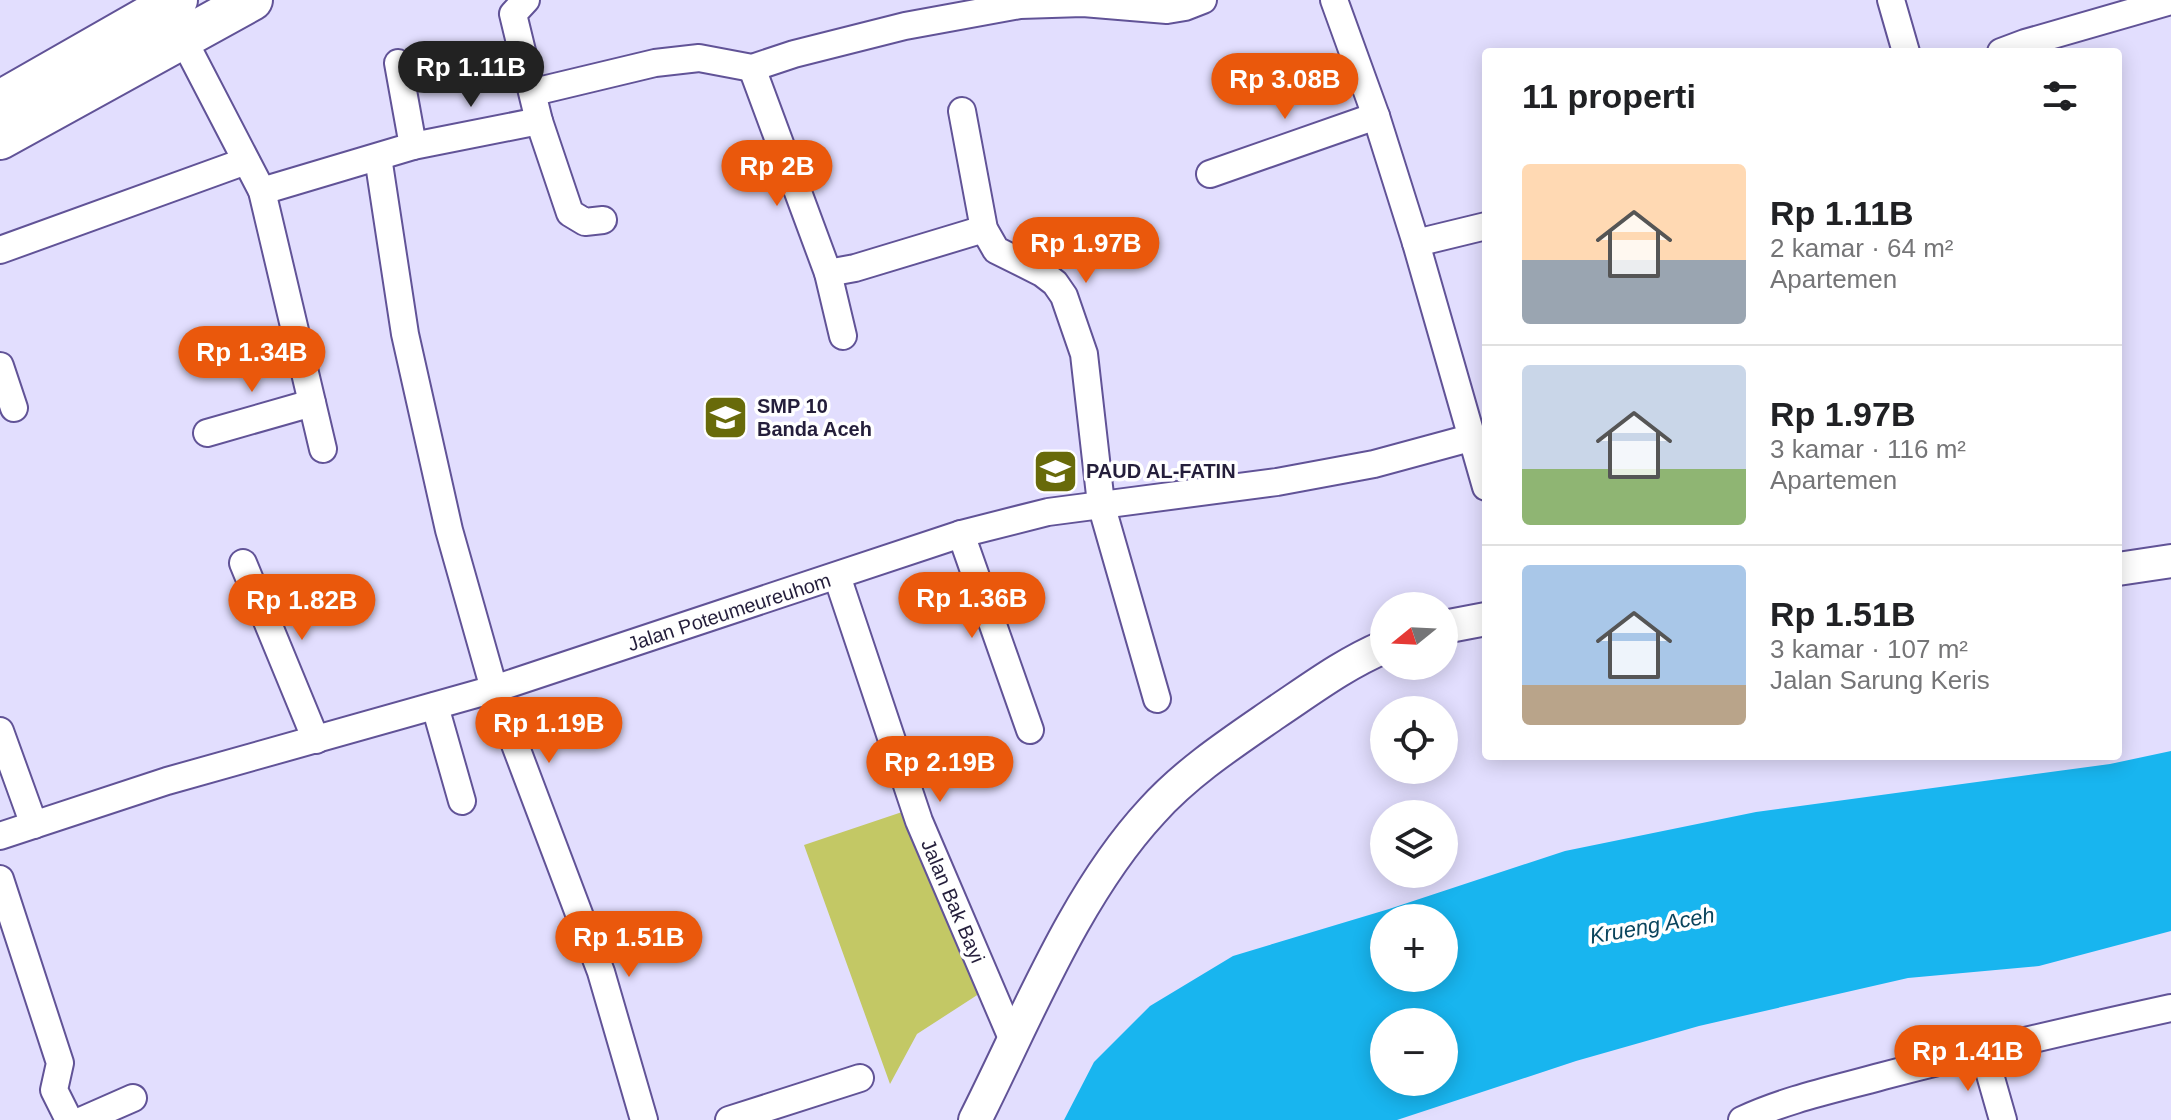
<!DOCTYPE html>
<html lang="id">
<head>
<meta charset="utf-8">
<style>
	:root { --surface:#fff; --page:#f6f6f6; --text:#202124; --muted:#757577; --line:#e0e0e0; --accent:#ea580c }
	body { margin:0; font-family:Helvetica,sans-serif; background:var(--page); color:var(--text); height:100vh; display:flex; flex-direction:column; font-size:30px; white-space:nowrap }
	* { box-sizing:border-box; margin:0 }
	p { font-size:26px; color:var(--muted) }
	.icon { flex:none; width:44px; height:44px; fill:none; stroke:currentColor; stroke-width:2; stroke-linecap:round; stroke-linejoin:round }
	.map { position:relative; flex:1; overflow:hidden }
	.sheet { position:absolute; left:1482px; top:48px; width:640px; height:712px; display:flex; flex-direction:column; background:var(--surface); border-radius:8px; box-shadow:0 4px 20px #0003 }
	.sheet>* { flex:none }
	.needle { width:52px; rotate:252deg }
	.fabs { position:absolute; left:1370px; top:592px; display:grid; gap:16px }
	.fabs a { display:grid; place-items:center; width:88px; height:88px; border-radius:50%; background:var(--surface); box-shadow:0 4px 20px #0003; font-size:40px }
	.price { position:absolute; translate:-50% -68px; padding:0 18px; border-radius:28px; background:var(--accent); color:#fff; font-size:26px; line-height:52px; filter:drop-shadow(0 2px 4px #0008) }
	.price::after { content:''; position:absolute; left:50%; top:48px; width:24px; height:18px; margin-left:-12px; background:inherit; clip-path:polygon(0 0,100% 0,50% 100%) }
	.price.selected { background:#222; color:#fff }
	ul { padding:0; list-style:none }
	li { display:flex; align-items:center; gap:24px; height:200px; padding:0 40px }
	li+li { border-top:2px solid var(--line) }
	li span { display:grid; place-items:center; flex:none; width:224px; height:160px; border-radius:8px; color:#555 }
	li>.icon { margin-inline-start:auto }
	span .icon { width:96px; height:96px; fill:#fffc; stroke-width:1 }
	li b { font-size:34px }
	h2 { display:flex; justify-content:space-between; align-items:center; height:96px; padding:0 40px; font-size:34px }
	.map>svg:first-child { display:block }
</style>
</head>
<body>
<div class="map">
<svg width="2171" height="1120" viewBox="0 0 2171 1120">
	<rect width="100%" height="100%" fill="#e2defe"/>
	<polygon fill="#c3c865" points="911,809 985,990 917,1034 890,1084 804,845"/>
	<path fill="#18b5ef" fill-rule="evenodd" d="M2171,751V931L2039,966L1908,978L1699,1026L1576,1061L1397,1120H1064L1094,1062L1150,1006L1233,956L1389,909L1565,851L1756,812L2110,764ZM1384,918H1444V978H1384ZM1384,1022H1444V1082H1384Z"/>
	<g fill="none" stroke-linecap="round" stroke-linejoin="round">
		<defs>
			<g id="minor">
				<polyline points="526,0 513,14 539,121 570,213 585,222 603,220"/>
				<polyline points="1334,0 1376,116 1416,243 1486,487"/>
				<polyline points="1891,0 1906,52"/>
				<polyline points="182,37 262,191 323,449"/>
				<polyline points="2001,52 2025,43 2171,1"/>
				<polyline points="752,68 828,273 843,336"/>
				<polyline points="534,92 655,63 699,58 752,68 794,54 905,26 1020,5 1083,3 1167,10 1185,7 1203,0"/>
				<polyline points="962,111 984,229 996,250 1042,273 1055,283 1064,296 1084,354 1101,504 1157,699"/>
				<polyline points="413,146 539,121"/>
				<polyline points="378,157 405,334 449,530 494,689 601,972 644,1120"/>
				<polyline points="1210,174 1376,116"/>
				<polyline points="262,191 413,146 398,63"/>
				<polyline points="1416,243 1486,226"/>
				<polyline points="0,250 246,161"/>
				<polyline points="828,273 855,268 984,229"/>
				<polyline points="0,366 14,408"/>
				<polyline points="207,433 312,403"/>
				<polyline points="961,534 1030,730"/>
				<polyline points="243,563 316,740"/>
				<polyline points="837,576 919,821 1014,1043"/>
				<polyline points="435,706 462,801"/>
				<polyline points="0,731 34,825"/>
				<polyline points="0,836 167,781 494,689 961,534 1048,512 1277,482 1374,464 1470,438"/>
				<polyline points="0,879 60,1063 54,1090 69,1120"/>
				<polyline points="1983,1050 2003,1120"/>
				<polyline points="83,1120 133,1098"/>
				<polyline points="729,1120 860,1078"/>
				<path d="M1742,1120C1787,1099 1836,1089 1883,1076C1979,1051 2075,1029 2171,1008"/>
			</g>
			<g id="tertiary">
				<polyline points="2118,569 2171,561"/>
				<polyline points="1444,627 1486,619"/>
				<path d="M975,1120C1026,1019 1075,894 1152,811C1187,772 1233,742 1275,713C1311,689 1344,664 1384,647"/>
			</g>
			<g id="primary">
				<polyline points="0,101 177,0"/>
				<polyline points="0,139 252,0"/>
			</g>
		</defs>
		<use href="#minor" stroke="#615397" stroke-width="30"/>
		<use href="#tertiary" stroke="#615397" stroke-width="36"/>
		<use href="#primary" stroke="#615397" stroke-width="44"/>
		<use href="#minor" stroke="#fff" stroke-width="26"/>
		<use href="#tertiary" stroke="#fff" stroke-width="32"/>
		<use href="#primary" stroke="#fff" stroke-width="40"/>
	</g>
	<defs>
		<symbol id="school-square" viewBox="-11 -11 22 22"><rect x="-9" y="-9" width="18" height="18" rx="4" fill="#686a0a" stroke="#fff"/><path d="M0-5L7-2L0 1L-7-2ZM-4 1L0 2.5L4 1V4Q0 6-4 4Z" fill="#fff"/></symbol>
	</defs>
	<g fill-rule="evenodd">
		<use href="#school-square" x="700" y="392" width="51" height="51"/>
		<use href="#school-square" x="1030" y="446" width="51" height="51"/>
	</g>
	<g text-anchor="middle" stroke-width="7" stroke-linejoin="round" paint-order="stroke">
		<g font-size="20" font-weight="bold" fill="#241e3b" stroke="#fff" text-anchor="start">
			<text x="757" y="413">SMP 10<tspan x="757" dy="23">Banda Aceh</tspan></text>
			<text x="1086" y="478">PAUD AL-FATIN</text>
		</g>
		<g font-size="20" fill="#241e3b" stroke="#fff">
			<text transform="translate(729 612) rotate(-18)" y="7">Jalan Poteumeureuhom</text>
			<text transform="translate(953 901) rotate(67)" y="7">Jalan Bak Bayi</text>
		</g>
		<g font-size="22" font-style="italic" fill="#0a455d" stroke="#fff">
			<text transform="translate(1652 925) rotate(-10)" y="8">Krueng Aceh</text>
		</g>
	</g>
</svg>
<div class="fabs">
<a><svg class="needle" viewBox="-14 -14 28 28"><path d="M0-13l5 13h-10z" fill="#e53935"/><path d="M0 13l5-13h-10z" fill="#757577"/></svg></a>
<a><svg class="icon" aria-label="locate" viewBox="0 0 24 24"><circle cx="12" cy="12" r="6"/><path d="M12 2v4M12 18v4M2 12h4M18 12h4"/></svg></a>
<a><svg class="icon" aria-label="layers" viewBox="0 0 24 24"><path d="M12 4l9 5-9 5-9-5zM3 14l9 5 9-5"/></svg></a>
<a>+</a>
<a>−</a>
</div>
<b class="price selected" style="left:471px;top:109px">Rp 1.11B</b>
<b class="price" style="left:1285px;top:121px">Rp 3.08B</b>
<b class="price" style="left:777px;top:208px">Rp 2B</b>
<b class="price" style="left:1086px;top:285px">Rp 1.97B</b>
<b class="price" style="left:252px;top:394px">Rp 1.34B</b>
<b class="price" style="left:972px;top:640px">Rp 1.36B</b>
<b class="price" style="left:302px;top:642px">Rp 1.82B</b>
<b class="price" style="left:549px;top:765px">Rp 1.19B</b>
<b class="price" style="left:940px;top:804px">Rp 2.19B</b>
<b class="price" style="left:629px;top:979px">Rp 1.51B</b>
<b class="price" style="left:1968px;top:1093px">Rp 1.41B</b>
<section class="sheet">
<h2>11 properti<svg class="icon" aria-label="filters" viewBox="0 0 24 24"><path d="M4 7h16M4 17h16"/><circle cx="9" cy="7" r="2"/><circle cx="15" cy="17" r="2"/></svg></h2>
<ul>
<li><span style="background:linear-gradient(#ffd9b3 60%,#9aa5b1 0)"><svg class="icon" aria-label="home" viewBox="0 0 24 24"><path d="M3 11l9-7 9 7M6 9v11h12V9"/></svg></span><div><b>Rp 1.11B</b><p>2 kamar · 64 m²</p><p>Apartemen</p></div></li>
<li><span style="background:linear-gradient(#c9d6e8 65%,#8fb573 0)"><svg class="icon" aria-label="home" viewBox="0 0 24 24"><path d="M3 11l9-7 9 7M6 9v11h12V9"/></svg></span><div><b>Rp 1.97B</b><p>3 kamar · 116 m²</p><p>Apartemen</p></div></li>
<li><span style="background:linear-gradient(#a9c7e8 75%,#b9a48a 0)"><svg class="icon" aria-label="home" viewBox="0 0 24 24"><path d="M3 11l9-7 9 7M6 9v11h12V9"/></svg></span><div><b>Rp 1.51B</b><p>3 kamar · 107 m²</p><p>Jalan Sarung Keris</p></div></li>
</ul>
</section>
</div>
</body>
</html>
